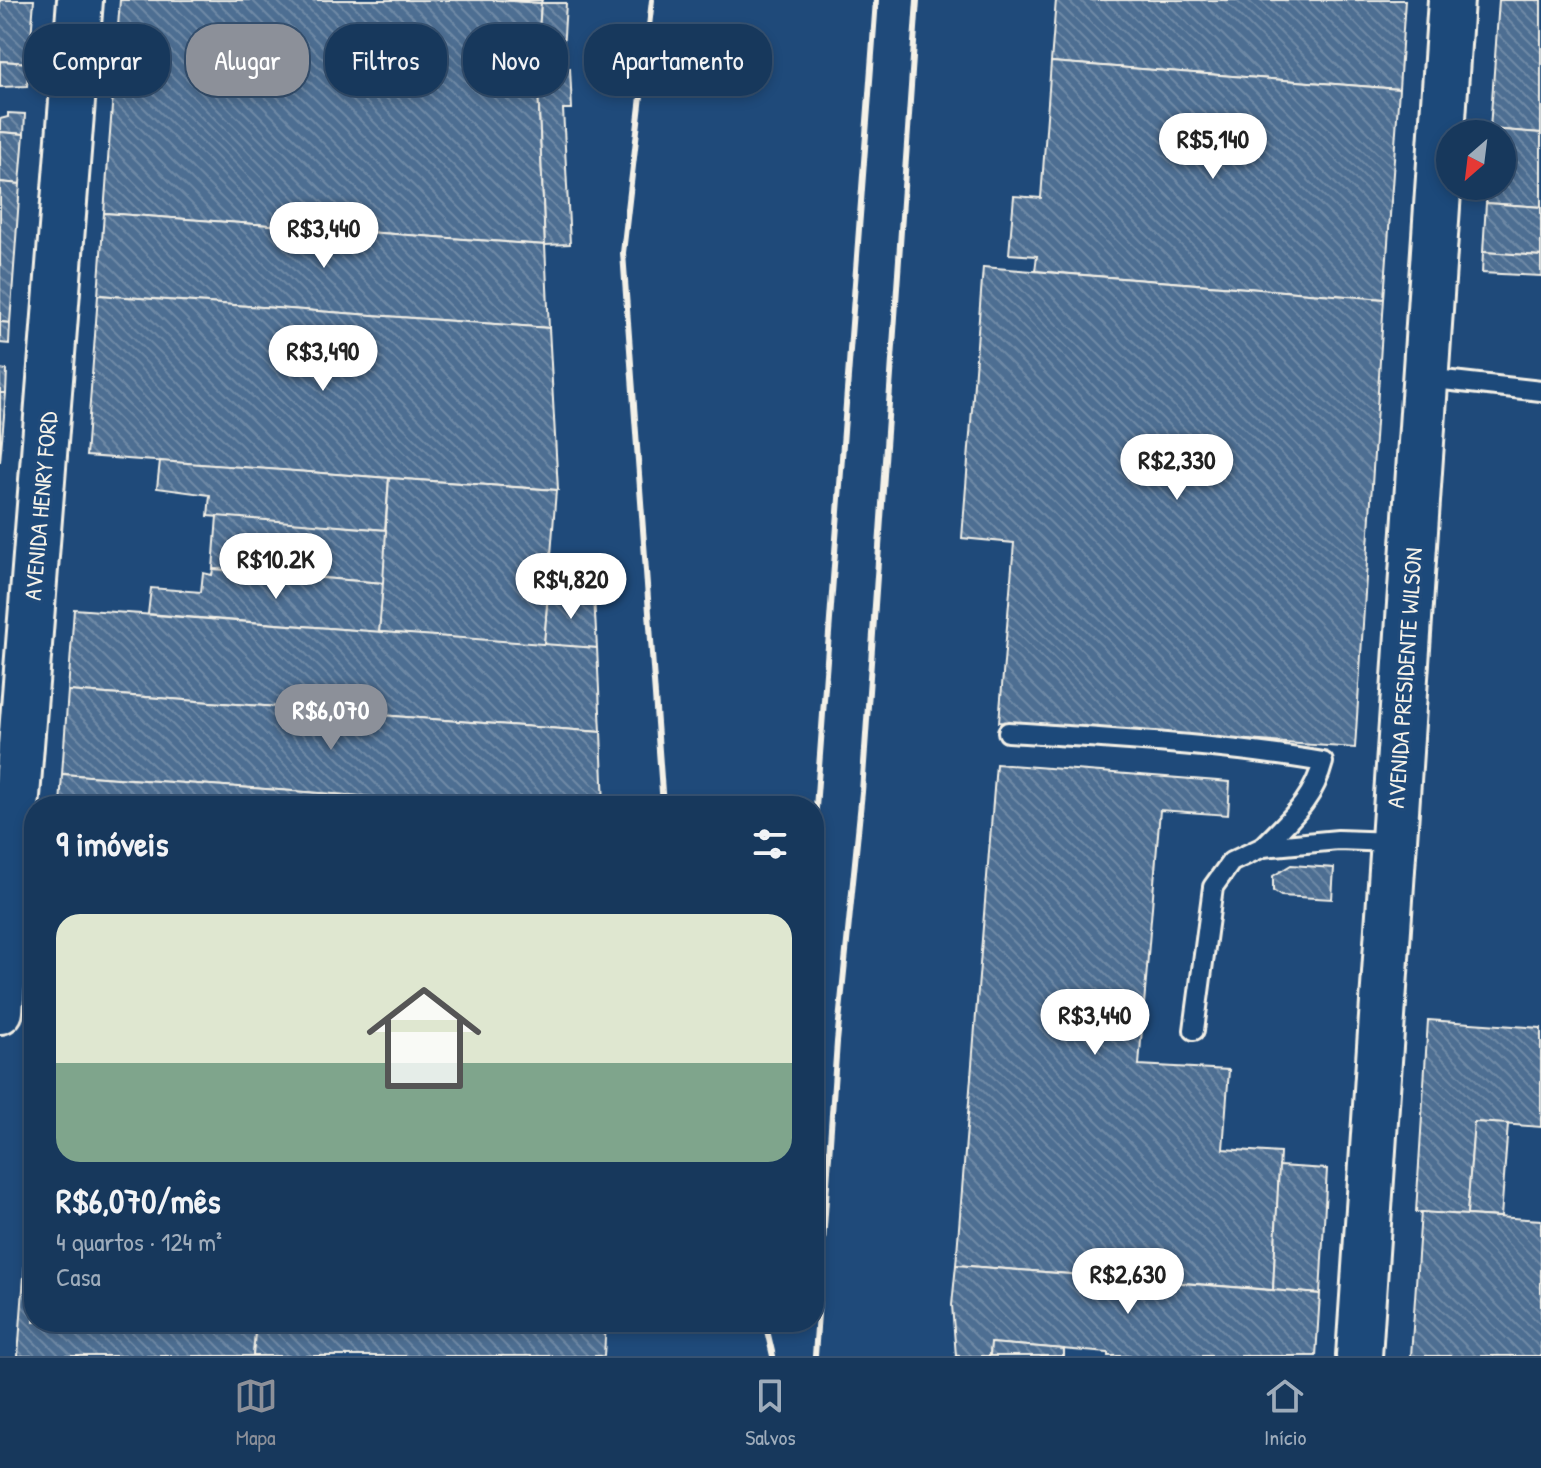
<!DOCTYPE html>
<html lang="pt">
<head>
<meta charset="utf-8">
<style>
	:root { --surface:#17385c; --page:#244365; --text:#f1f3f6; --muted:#9eacbb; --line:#365272; --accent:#8c9099 }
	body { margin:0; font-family:"Patrick Hand",sans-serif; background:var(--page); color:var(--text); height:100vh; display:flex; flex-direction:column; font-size:30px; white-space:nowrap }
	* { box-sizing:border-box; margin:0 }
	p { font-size:26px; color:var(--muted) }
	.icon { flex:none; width:44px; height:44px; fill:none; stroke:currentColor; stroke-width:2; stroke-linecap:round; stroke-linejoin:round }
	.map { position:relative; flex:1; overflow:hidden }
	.drawer { position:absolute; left:24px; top:796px; width:800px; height:536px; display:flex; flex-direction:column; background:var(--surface); border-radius:32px; box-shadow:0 4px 12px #0003,0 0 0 2px var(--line) }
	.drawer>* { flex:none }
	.hud { position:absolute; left:24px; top:24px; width:800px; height:72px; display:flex; gap:16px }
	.needle { width:52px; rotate:208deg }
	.buttons { position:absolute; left:1436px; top:120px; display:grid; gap:16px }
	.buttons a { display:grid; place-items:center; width:80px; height:80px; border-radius:50%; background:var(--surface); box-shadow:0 4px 12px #0003,0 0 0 2px var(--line); font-size:40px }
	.price { position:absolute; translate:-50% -68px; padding:0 18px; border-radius:28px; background:#fff; color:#222; font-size:26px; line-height:52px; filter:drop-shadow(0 2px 4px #0008) }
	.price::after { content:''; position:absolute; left:50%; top:48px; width:24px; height:18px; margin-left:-12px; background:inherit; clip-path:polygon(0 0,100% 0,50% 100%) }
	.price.selected { background:var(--accent); color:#fff }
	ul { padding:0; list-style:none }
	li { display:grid; align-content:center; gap:16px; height:424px; padding:0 32px }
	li+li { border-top:2px solid var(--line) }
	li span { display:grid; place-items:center; height:248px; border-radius:24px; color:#555 }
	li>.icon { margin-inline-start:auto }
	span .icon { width:144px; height:144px; fill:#fffc; stroke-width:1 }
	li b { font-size:34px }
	h2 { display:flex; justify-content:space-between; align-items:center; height:96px; padding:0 32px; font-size:34px }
	.pill { padding:0 28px; border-radius:32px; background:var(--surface); box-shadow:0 4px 12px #0003,0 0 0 2px var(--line); font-size:28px; line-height:72px }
	.pill.selected { background:var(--accent); color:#fff }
	.tabs { display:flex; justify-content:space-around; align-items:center; height:112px; border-top:2px solid var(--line); background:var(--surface); font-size:22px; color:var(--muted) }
	.tabs a { display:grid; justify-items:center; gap:4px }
	.tabs .selected { color:var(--accent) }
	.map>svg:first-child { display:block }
</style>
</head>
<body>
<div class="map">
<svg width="1541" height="1356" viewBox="0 0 1541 1356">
	<defs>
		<pattern id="building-back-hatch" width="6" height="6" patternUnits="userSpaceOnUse" patternTransform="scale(2)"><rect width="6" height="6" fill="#4d6e92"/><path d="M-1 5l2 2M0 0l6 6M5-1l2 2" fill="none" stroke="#708aa6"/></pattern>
	</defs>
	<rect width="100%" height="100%" fill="#1f4a7a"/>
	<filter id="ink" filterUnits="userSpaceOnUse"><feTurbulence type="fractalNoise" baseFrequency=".0125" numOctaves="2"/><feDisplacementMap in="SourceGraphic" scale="16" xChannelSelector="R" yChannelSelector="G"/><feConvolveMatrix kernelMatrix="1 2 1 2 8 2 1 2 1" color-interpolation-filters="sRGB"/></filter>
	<g filter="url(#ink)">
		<g fill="url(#building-back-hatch)" stroke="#f4f1e8" stroke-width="2">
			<polygon points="0,0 34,0 29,63 0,61"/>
			<polygon points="120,0 498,0 541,3 537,63 545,245 104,213"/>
			<polygon points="498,0 542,0 541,3"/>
			<polygon points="1056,0 1405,0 1399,89 1051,62"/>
			<polygon points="1499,0 1541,0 1541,133 1490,129"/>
			<polygon points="541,3 566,3 562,68 570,68 572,109 563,109 570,244 545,245 537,63"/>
			<polygon points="0,61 29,63 27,86 0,87"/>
			<polygon points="1051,62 1399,89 1384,299 1035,271 1037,256 1009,254 1014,196 1041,198"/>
			<polygon points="8,113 25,114 24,134 0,132 0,119 8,117"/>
			<polygon points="1490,129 1541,133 1541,207 1486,203 1487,186 1502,186 1502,134 1490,134"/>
			<polygon points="0,132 24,134 20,184 0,182"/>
			<polygon points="0,182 20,184 10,323 0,322"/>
			<polygon points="1486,203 1541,207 1541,256 1483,252"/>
			<polygon points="104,213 545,245 549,328 98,295"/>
			<polygon points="1483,252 1541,256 1541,276 1482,273"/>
			<polygon points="983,267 1384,299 1355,748 999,722 1014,543 962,538"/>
			<polygon points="98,295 549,328 558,490 86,456"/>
			<polygon points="0,322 10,323 9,344 0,343"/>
			<polygon points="0,369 7,370 6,393 0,393"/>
			<polygon points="0,393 6,393 0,462"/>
			<polygon points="160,461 389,478 385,530 208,516 210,495 157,488"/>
			<polygon points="389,478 556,490 544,645 379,632"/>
			<polygon points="217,516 386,530 383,583 213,569"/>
			<polygon points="213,569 383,583 379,632 148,614 151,588 201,592 203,573 212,575"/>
			<polygon points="548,593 594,597 597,648 544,645"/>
			<polygon points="74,609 597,648 601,732 68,691"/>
			<polygon points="68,691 601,732 604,806 494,806 62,774"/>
			<polygon points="996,764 1230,782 1228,815 1160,810 1139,1065 1229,1070 1223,1149 1280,1153 1273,1290 956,1265"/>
			<polygon points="62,774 494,806 60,806"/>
			<polygon points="1291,865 1334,868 1332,899 1281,896 1273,891 1273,876"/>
			<polygon points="1428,1020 1541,1028 1541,1127 1474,1122 1467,1215 1416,1212"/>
			<polygon points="1474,1122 1508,1124 1501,1217 1467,1215"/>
			<polygon points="34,1142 34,1322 256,1322 253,1356 18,1356"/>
			<polygon points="1279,1166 1327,1169 1320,1294 1273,1290"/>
			<polygon points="1421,1212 1541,1220 1541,1356 1411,1356"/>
			<polygon points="956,1265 1320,1294 1316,1356 1108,1356 1108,1353 991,1343 990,1356 956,1356 952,1305"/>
			<polygon points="256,1322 606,1322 604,1356 253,1356"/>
			<polygon points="991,1343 1064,1349 1064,1356 990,1356"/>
		</g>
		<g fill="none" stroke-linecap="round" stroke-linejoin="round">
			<defs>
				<g id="lane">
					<polyline points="1426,378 1541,391"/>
					<path d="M1008,732C1114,739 1219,744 1323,762C1313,801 1290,819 1263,847"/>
					<polyline points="1194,1030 1213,887 1231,862 1263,847 1338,840 1393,842"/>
				</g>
				<g id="secondary">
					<polyline points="0,1011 80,0"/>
					<polyline points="1359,1356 1451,0"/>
				</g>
			</defs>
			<use href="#lane" stroke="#f4f1e8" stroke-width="24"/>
			<use href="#secondary" stroke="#f4f1e8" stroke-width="50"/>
			<use href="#lane" stroke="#1f4a7a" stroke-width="18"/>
			<use href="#secondary" stroke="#1f4a7a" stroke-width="44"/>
			<g stroke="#f4f1e8" stroke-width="6">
				<polyline points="652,0 623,253 663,806"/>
				<polyline points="814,835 876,0"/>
				<polyline points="765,1322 773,1356"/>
				<polyline points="815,1356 837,1042 862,792 917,0"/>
			</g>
		</g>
	</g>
	<g text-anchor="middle" stroke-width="7" stroke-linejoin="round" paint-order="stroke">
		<g font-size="24" fill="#f4f1e8" stroke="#1f4a7a">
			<text transform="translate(41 506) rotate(-85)" y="8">AVENIDA HENRY FORD</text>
			<text transform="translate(1405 678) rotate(-86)" y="8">AVENIDA PRESIDENTE WILSON</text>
		</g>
	</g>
</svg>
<div class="buttons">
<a><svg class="needle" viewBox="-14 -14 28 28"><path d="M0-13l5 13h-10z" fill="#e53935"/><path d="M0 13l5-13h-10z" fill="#9eacbb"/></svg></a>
</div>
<b class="price" style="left:1213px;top:181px">R$5,140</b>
<b class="price" style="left:324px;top:270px">R$3,440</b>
<b class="price" style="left:323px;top:393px">R$3,490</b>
<b class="price" style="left:1177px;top:502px">R$2,330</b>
<b class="price" style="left:276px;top:601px">R$10.2K</b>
<b class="price" style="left:571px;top:621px">R$4,820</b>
<b class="price selected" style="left:331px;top:752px">R$6,070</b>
<b class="price" style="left:1095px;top:1057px">R$3,440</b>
<b class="price" style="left:1128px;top:1316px">R$2,630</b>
<div class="hud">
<a class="pill">Comprar</a>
<a class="pill selected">Alugar</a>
<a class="pill">Filtros</a>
<a class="pill">Novo</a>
<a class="pill">Apartamento</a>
</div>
<section class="drawer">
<h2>9 imóveis<svg class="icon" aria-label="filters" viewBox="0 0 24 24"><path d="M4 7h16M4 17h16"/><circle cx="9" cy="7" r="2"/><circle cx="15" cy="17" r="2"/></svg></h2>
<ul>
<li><span style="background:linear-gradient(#dfe7d0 60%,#7fa58c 0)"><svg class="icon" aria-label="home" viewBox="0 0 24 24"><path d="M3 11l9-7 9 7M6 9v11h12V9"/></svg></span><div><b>R$6,070/mês</b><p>4 quartos · 124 m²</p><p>Casa</p></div></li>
</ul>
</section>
</div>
<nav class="tabs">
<a class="selected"><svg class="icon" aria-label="map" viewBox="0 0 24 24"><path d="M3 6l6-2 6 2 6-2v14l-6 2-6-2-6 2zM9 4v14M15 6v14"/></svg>Mapa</a>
<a><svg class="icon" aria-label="saved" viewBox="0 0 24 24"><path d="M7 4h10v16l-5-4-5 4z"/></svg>Salvos</a>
<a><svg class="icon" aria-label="home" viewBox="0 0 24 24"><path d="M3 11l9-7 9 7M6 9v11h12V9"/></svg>Início</a>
</nav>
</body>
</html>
